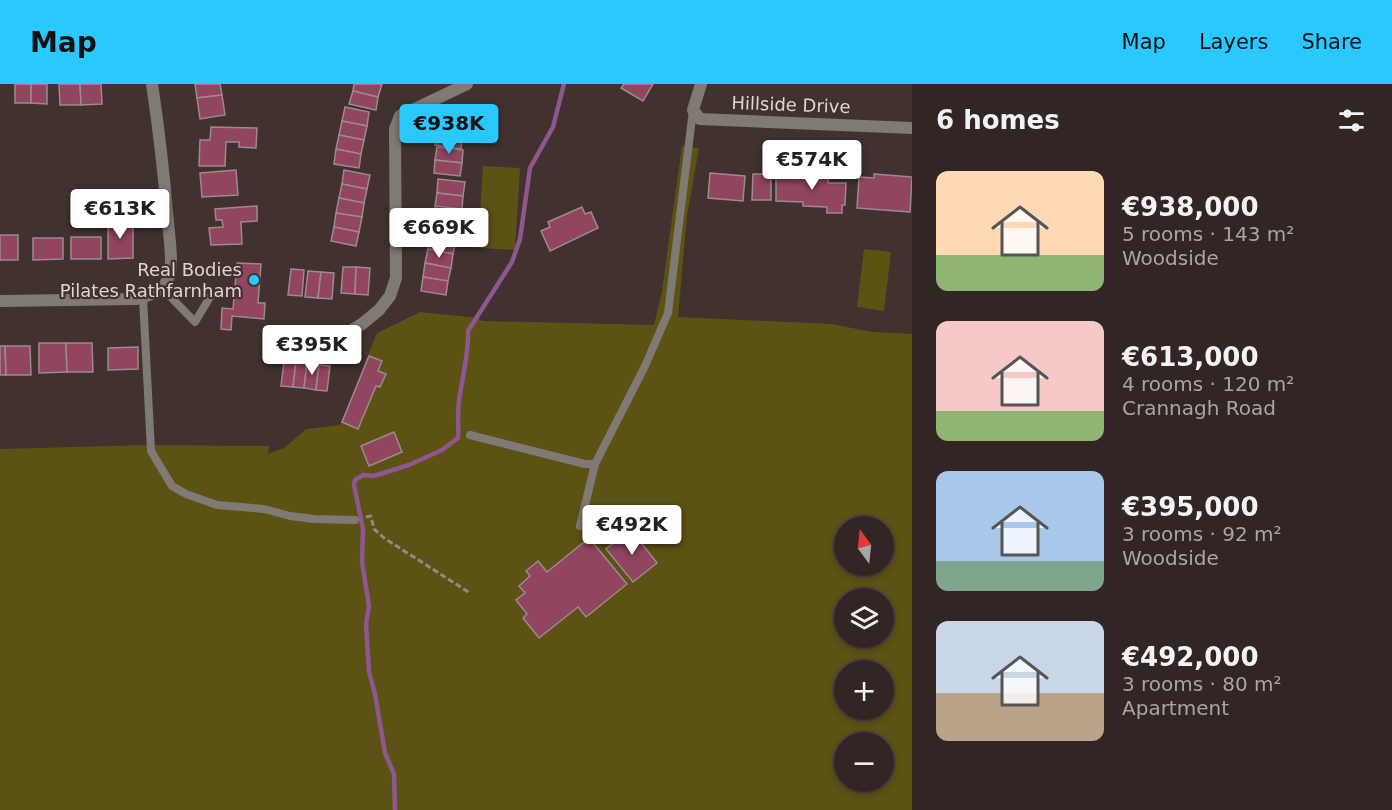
<!DOCTYPE html>
<html lang="en">
<head>
<meta charset="utf-8">
<style>
	:root { --surface:#312623; --page:#3d3230; --text:#f1f3f6; --muted:#a8a5a6; --line:#4c4341; --accent:#29c8ff }
	body { margin:0; font-family:"DejaVu Sans",sans-serif; background:var(--page); color:var(--text); height:100vh; display:flex; flex-direction:column; font-size:22px; white-space:nowrap }
	* { box-sizing:border-box; margin:0 }
	p { font-size:20px; color:var(--muted) }
	.icon { flex:none; width:33px; height:33px; fill:none; stroke:currentColor; stroke-width:2; stroke-linecap:round; stroke-linejoin:round }
	.map { position:relative; flex:1; overflow:hidden }
	.panel { display:flex; flex-direction:column; background:var(--surface); width:480px }
	.panel>* { flex:none }
	.needle { width:39px; rotate:345deg }
	.fabs { position:absolute; left:834px; top:432px; display:grid; gap:12px }
	.fabs a { display:grid; place-items:center; width:60px; height:60px; border-radius:50%; background:var(--surface); box-shadow:0 3px 9px #0003,0 0 0 2px var(--line); font-size:30px }
	.price { position:absolute; translate:-50% -51px; padding:0 14px; border-radius:6px; background:#fff; color:#222; font-size:20px; line-height:39px; filter:drop-shadow(0 2px 3px #0008) }
	.price::after { content:''; position:absolute; left:50%; top:36px; width:18px; height:14px; margin-left:-9px; background:inherit; clip-path:polygon(0 0,100% 0,50% 100%) }
	.price.selected { background:var(--accent); color:#111 }
	ul { padding:0; list-style:none }
	li { display:flex; align-items:center; gap:18px; height:150px; padding:0 24px }
	li span { display:grid; place-items:center; flex:none; width:168px; height:120px; border-radius:12px; color:#555 }
	li>.icon { margin-inline-start:auto }
	span .icon { width:72px; height:72px; fill:#fffc; stroke-width:1 }
	li b { font-size:26px }
	h2 { display:flex; justify-content:space-between; align-items:center; height:72px; padding:0 24px; font-size:26px }
	header { display:flex; align-items:center; gap:36px; box-sizing:border-box; height:84px; padding:0 30px; background:var(--accent); color:#111 }
	header strong { font-size:28px }
	nav { display:flex; gap:33px; margin-inline-start:auto; font-size:21px }
	main { display:flex; flex:1; min-height:0 }
	.map>svg:first-child { display:block }
</style>
</head>
<body>
<header>
<strong>Map</strong>
<nav><a>Map</a><a>Layers</a><a>Share</a></nav>
</header>
<main>
<div class="map">
<svg width="912" height="726" viewBox="0 0 912 726">
	<rect width="100%" height="100%" fill="#41322f"/>
	<g fill="#5c5214" fill-rule="evenodd">
		<path d="M682,62L699,64L687,132L678,233L832,240L872,248L912,250V726H0V365L148,361L269,362L268,370L284,364L306,345L340,341L377,249L420,228L478,234L482,237L654,241L662,207ZM844,442H884V482H844ZM844,514H884V554H844ZM844,586H884V626H844ZM844,658H884V698H844Z"/>
		<polygon points="483,82 520,84 515,166 478,164"/>
		<polygon points="864,165 891,168 884,227 857,223"/>
	</g>
	<g fill="none" stroke-linecap="round" stroke-linejoin="round">
		<path stroke="#8f568f" stroke-width="4.5" d="M395,726L394,690L385,669L375,610L369,588L366,540L369,522L362,478L363,445L354,401L355,396L363,391L374,392L409,381L442,366L458,354C459,341 457,329 459,317C462,294 469,270 468,247L512,178L520,155L530,84L553,43L564,0"/>
	</g>
	<g fill="#92455f" stroke="#9c8a8f" stroke-width="1.5">
		<rect x="15" y="0" width="16" height="19"/>
		<polygon points="31,0 47,0 47,20 31,19"/>
		<polygon points="59,0 80,0 81,21 60,21"/>
		<polygon points="80,0 101,0 102,20 81,21"/>
		<polygon points="195,0 220,0 222,11 197,14"/>
		<polygon points="354,0 382,0 378,13 353,7"/>
		<polygon points="624,0 653,0 643,17 621,4"/>
		<polygon points="353,7 378,13 376,26 349,20"/>
		<polygon points="222,11 225,31 200,35 197,14"/>
		<polygon points="345,23 369,28 367,42 342,37"/>
		<polygon points="439,34 465,38 463,51 437,47"/>
		<polygon points="342,37 367,42 364,56 339,51"/>
		<polygon points="211,43 257,44 256,64 239,63 239,58 226,58 225,82 199,82 200,56 210,56"/>
		<polygon points="437,47 463,51 461,65 435,61"/>
		<polygon points="339,51 364,56 361,70 336,65"/>
		<polygon points="437,63 463,66 462,79 435,76"/>
		<polygon points="336,65 361,70 359,84 334,80"/>
		<polygon points="435,76 462,79 460,92 434,89"/>
		<polygon points="236,86 238,111 202,113 200,89"/>
		<polygon points="344,86 370,91 367,105 342,100"/>
		<polygon points="710,89 745,92 743,117 708,114"/>
		<polygon points="789,89 828,90 828,99 846,99 845,121 842,121 842,129 827,129 827,123 803,122 803,118 776,117 776,92 789,92"/>
		<polygon points="753,90 771,90 771,116 752,116"/>
		<polygon points="874,90 912,93 910,128 857,124 859,93 874,94"/>
		<polygon points="438,95 465,98 463,112 437,109"/>
		<polygon points="342,100 367,105 364,119 339,114"/>
		<polygon points="437,109 463,112 462,125 435,122"/>
		<polygon points="339,114 364,119 362,133 336,129"/>
		<polygon points="257,122 257,137 241,138 242,160 211,161 209,144 223,143 222,136 216,136 215,125"/>
		<polygon points="582,123 585,130 591,128 598,144 550,167 541,147 550,143 548,138"/>
		<polygon points="435,124 460,129 458,142 433,138"/>
		<polygon points="336,129 362,133 359,148 334,143"/>
		<polygon points="108,138 133,138 133,174 108,175"/>
		<polygon points="433,138 458,142 456,156 430,152"/>
		<polygon points="334,143 359,148 356,162 331,157"/>
		<rect x="0" y="151" width="18" height="25"/>
		<polygon points="430,152 456,156 453,170 428,165"/>
		<rect x="71" y="153" width="30" height="22"/>
		<polygon points="33,154 63,154 63,175 33,176"/>
		<polygon points="428,165 453,170 451,184 425,179"/>
		<polygon points="237,179 261,180 258,219 265,219 264,235 232,232 231,246 221,245 222,224 233,225"/>
		<polygon points="425,179 451,184 448,197 423,193"/>
		<polygon points="343,183 356,183 355,210 341,209"/>
		<polygon points="356,183 370,184 368,211 355,210"/>
		<polygon points="291,185 304,186 302,212 288,211"/>
		<polygon points="308,187 321,188 318,214 305,213"/>
		<polygon points="321,188 334,189 332,215 318,214"/>
		<polygon points="423,193 448,197 446,211 421,207"/>
		<polygon points="39,259 66,259 67,288 39,289"/>
		<polygon points="66,259 92,259 93,288 67,288"/>
		<polygon points="0,262 5,262 6,291 0,291"/>
		<polygon points="5,262 30,262 31,291 6,291"/>
		<polygon points="138,263 138,285 108,286 108,264"/>
		<polygon points="369,272 382,277 378,287 386,290 380,303 376,302 358,345 342,338"/>
		<polygon points="284,277 296,278 293,303 281,302"/>
		<polygon points="296,278 307,279 304,304 293,303"/>
		<polygon points="307,279 319,281 316,306 304,304"/>
		<polygon points="319,281 330,282 327,307 316,306"/>
		<polygon points="394,348 402,368 369,382 361,362"/>
		<polygon points="631,446 657,479 633,498 606,465"/>
		<polygon points="589,454 627,500 586,533 578,523 539,554 523,534 527,530 516,516 525,509 519,502 530,492 526,487 538,477 547,488"/>
	</g>
	<g fill="none" stroke-linecap="round" stroke-linejoin="round">
		<polyline stroke="#958986" stroke-width="3" stroke-dasharray="6 3" stroke-linecap="butt" points="366,433 371,432 374,445 384,454 470,509"/>
		<g stroke="#807a75" stroke-width="8">
			<polyline points="162,204 195,238 213,208"/>
			<polyline points="143,214 151,367 172,402 186,410 217,421 264,425 290,432 314,435 355,436"/>
			<polyline points="470,351 585,380 595,380"/>
			<polyline points="580,442 595,380 645,282 668,229 693,26"/>
		</g>
		<g stroke="#807a75" stroke-width="12">
			<polyline points="701,0 693,26 700,35 912,44"/>
			<path d="M0,217L136,215C151,212 166,206 170,189C173,174 169,153 168,138C164,91 159,46 152,0"/>
			<polyline points="298,247 343,251 362,240 379,226 390,212 396,194 395,45 400,32 467,0"/>
		</g>
	</g>
	<circle fill="#29c8ff" stroke="#41322f" stroke-width="2" cx="254" cy="196" r="6"/>
	<g text-anchor="middle" stroke-width="4.5" stroke-linejoin="round" paint-order="stroke">
		<g font-size="18" fill="#dfd5d3" stroke="#41322f">
			<text transform="translate(791 21) rotate(2)" y="6">Hillside Drive</text>
		</g>
		<g font-size="18" fill="#dfd5d3" stroke="#41322f" text-anchor="end">
			<text x="242" y="192">Real Bodies<tspan x="242" dy="21">Pilates Rathfarnham</tspan></text>
		</g>
	</g>
</svg>
<div class="fabs">
<a><svg class="needle" viewBox="-14 -14 28 28"><path d="M0-13l5 13h-10z" fill="#e53935"/><path d="M0 13l5-13h-10z" fill="#a8a5a6"/></svg></a>
<a><svg class="icon" aria-label="layers" viewBox="0 0 24 24"><path d="M12 4l9 5-9 5-9-5zM3 14l9 5 9-5"/></svg></a>
<a>+</a>
<a>−</a>
</div>
<b class="price selected" style="left:449px;top:71px">€938K</b>
<b class="price" style="left:812px;top:107px">€574K</b>
<b class="price" style="left:120px;top:156px">€613K</b>
<b class="price" style="left:439px;top:175px">€669K</b>
<b class="price" style="left:312px;top:292px">€395K</b>
<b class="price" style="left:632px;top:472px">€492K</b>
</div>
<section class="panel">
<h2>6 homes<svg class="icon" aria-label="filters" viewBox="0 0 24 24"><path d="M4 7h16M4 17h16"/><circle cx="9" cy="7" r="2"/><circle cx="15" cy="17" r="2"/></svg></h2>
<ul>
<li><span style="background:linear-gradient(#ffd9b3 70%,#8fb573 0)"><svg class="icon" aria-label="home" viewBox="0 0 24 24"><path d="M3 11l9-7 9 7M6 9v11h12V9"/></svg></span><div><b>€938,000</b><p>5 rooms · 143 m²</p><p>Woodside</p></div></li>
<li><span style="background:linear-gradient(#f6c9c9 75%,#8fb573 0)"><svg class="icon" aria-label="home" viewBox="0 0 24 24"><path d="M3 11l9-7 9 7M6 9v11h12V9"/></svg></span><div><b>€613,000</b><p>4 rooms · 120 m²</p><p>Crannagh Road</p></div></li>
<li><span style="background:linear-gradient(#a9c7e8 75%,#7fa58c 0)"><svg class="icon" aria-label="home" viewBox="0 0 24 24"><path d="M3 11l9-7 9 7M6 9v11h12V9"/></svg></span><div><b>€395,000</b><p>3 rooms · 92 m²</p><p>Woodside</p></div></li>
<li><span style="background:linear-gradient(#c9d6e8 60%,#b9a48a 0)"><svg class="icon" aria-label="home" viewBox="0 0 24 24"><path d="M3 11l9-7 9 7M6 9v11h12V9"/></svg></span><div><b>€492,000</b><p>3 rooms · 80 m²</p><p>Apartment</p></div></li>
</ul>
</section>
</main>
</body>
</html>
